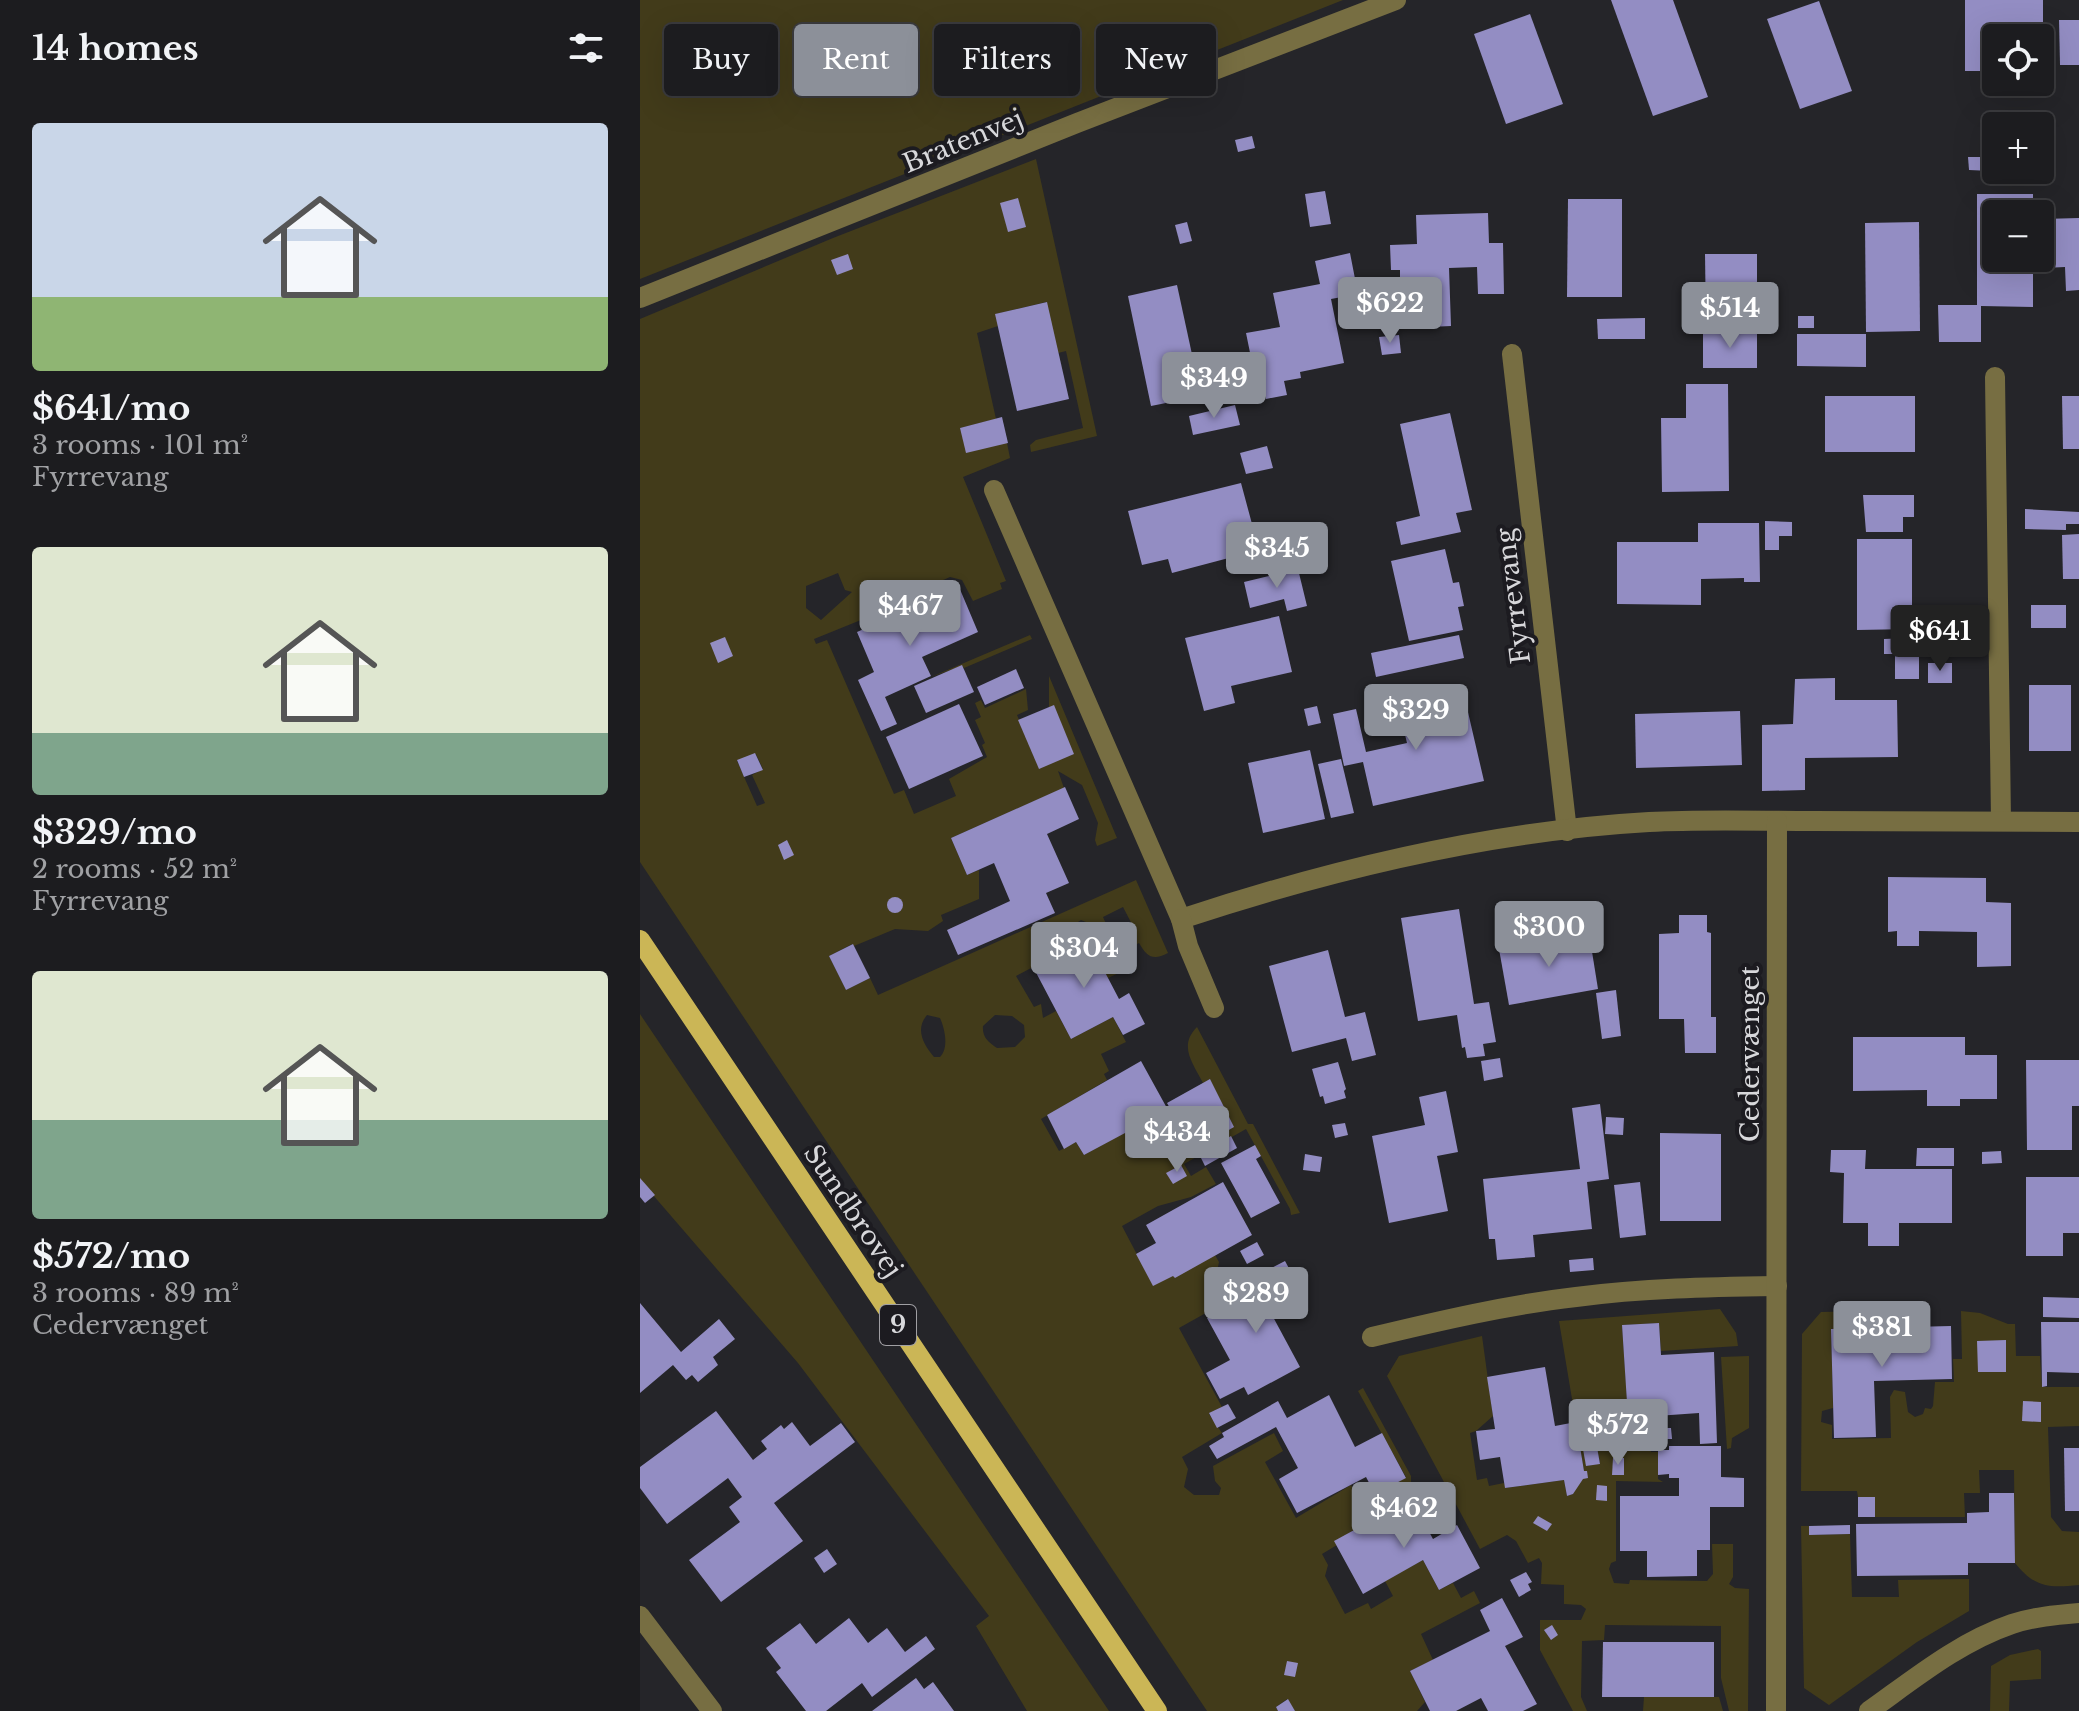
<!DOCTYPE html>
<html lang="en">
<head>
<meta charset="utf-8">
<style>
	:root { --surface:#1c1c1f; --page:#252528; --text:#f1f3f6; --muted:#a0a1a4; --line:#3a3a3d; --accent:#8c9099 }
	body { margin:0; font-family:"Libre Baskerville",serif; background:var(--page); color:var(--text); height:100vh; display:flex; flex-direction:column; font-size:30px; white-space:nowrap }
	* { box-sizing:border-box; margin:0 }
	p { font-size:26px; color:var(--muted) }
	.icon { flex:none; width:44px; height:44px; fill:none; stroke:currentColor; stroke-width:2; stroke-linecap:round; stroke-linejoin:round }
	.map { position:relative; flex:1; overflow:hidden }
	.drawer { display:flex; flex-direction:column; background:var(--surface); width:640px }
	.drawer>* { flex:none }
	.banner { position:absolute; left:24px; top:24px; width:760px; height:72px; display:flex; gap:16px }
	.buttons { position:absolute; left:1342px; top:24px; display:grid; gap:16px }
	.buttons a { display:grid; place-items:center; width:72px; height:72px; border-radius:8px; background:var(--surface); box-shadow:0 8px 32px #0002,0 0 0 2px var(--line); font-size:40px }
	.price { position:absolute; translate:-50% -68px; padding:0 18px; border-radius:8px; background:var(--accent); color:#fff; font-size:26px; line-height:52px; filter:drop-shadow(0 2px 4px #0008) }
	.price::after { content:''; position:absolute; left:50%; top:48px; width:24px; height:18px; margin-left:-12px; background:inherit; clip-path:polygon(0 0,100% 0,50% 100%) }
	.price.selected { background:#222; color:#fff }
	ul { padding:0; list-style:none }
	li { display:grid; align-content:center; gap:16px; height:424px; padding:0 32px }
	li span { display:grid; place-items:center; height:248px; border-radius:8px; color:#555 }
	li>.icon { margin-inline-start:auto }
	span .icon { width:144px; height:144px; fill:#fffc; stroke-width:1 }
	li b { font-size:34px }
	h2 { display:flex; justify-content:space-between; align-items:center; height:96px; padding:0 32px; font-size:34px }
	.tag { padding:0 28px; border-radius:8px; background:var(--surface); box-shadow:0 8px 32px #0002,0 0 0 2px var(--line); font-size:28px; line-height:72px }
	.tag.selected { background:var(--accent); color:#fff }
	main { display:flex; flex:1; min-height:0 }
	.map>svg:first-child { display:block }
</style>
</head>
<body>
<main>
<section class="drawer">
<h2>14 homes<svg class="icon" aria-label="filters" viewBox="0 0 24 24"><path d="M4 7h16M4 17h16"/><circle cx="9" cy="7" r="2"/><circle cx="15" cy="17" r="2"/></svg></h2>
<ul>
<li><span style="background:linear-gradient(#c9d6e8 70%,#8fb573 0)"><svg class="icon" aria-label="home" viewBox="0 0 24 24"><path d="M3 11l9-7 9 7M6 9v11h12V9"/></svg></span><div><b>$641/mo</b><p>3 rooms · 101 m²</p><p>Fyrrevang</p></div></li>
<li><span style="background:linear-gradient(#dfe7d0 75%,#7fa58c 0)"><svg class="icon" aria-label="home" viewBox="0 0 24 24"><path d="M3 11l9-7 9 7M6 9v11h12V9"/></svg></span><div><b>$329/mo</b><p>2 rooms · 52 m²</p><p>Fyrrevang</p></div></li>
<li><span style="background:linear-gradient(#dfe7d0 60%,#7fa58c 0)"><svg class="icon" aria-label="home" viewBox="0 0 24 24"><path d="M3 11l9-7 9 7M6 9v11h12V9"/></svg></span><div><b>$572/mo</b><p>3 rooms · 89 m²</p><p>Cedervænget</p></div></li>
</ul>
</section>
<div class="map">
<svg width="1439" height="1711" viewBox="0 0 1439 1711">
	<rect width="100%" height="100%" fill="#252529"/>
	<g fill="#423b1a" fill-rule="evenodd">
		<polygon points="0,0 703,0 0,279"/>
		<path d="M396,159L457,436L391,452L390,445L396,440L443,428L426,351L418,353L406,302L356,314L358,326L337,333L356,419L320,428L367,443L370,458L323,477L366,581L360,583L362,589L333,601L322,580L310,577L276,592L271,587L259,593L258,605L174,639L176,644L187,640L254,794L264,790L274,814L316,796L309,779L347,757L342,745L345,743L335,720L341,717L335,703L341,700L345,708L386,689L388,710L377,715L399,768L409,708V676L477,838L457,846L455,840L458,823L442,785L418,771L424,788L311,838L327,875L339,870V899L301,915L303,921L288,931L255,929L214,946L212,944L189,956L206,990L230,978L238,995L496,880L528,953C513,961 507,957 499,943L485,951L480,940L496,932L483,907L463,917L467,926L463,929L441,920L438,922C445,931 457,933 467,939C476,946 481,957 486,967L485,970L468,978L444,934L391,963L393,967L376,976L394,1007L401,1004L403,1018L416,1011L431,1039L473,1017L486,1042L461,1054L469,1071L464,1074L467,1080L401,1119L419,1151L436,1142L444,1155L524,1111L543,1146L564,1135L568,1141L593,1127L570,1080L563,1083C553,1063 538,1046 557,1027L608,1124H613L660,1213L651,1215L650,1209L606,1129L544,1164L551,1176L566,1167L576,1184L551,1197L518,1206L482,1226L513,1285L575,1255L579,1262L574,1286L576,1290L566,1297L573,1309L539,1328L582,1407L569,1414L582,1433L542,1457L548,1469L544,1487L554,1495H579L581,1488L575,1481L573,1466L634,1433L643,1451L625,1462L656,1518L711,1485L721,1504L736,1497L735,1494L766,1477L718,1391L723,1388L771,1476V1483L719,1512L725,1524L695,1541L697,1545L682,1554L688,1565L685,1576L705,1614L728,1603L731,1609L753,1596L745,1581L783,1560L799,1590L813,1583L821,1598L834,1591L840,1603L781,1634L793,1660L770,1671L785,1702L777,1711H655L647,1699L636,1707L638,1711H567L0,862V319L193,238ZM198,573L205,590L212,592L181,620L166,608V586ZM116,754L123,769L112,775L125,803L117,806L97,761ZM287,1015L300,1018C305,1029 309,1048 300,1057H294C283,1044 275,1029 287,1015ZM355,1015L372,1016L384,1025L385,1037L375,1047L357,1048C348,1042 342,1037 343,1026Z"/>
		<polygon points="390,635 392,639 324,668 322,666 291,677"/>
		<polygon points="0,1014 469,1711 387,1711 336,1626 349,1616 158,1363 0,1180"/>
		<path d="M1080,1309L1096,1333L1098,1346L1021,1351L1019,1323L982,1325L989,1429H1001V1439H1010L1011,1452H1018V1479L1023,1482L976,1481V1561L971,1563L969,1569L974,1583L989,1584L990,1580L1067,1581L1073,1574L1072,1544H1093V1577L1089,1584L1095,1588L1109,1589L1108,1711H1089L1081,1678V1626L965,1625L964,1640L942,1641L941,1697L947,1711H933L900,1650V1620H941L946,1609L941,1605L924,1604V1585L901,1584L902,1563L899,1558L888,1563L876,1541L867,1535L840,1549L747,1376L759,1356L842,1336L853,1416L836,1431L830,1433L837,1480L847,1478L849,1486L864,1483L866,1488L924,1480L927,1496L933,1494L944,1471L919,1321ZM953,1425L960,1463L947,1466L940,1427Z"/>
		<path d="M1277,1310L1281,1315L1282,1324L1191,1329L1193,1408L1182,1411L1181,1422L1192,1425V1439L1251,1438L1250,1397L1254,1390L1265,1392L1268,1412L1275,1417L1283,1414L1285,1408L1291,1409L1293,1406L1295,1382H1314L1313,1359H1322L1321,1311L1340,1313L1368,1324H1375L1376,1356H1400L1402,1387H1439V1426L1408,1427L1411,1517L1422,1531L1439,1532V1585C1409,1588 1395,1588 1375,1563L1374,1470H1339L1340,1493H1324L1325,1517H1235L1234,1497H1218L1217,1491H1161L1162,1334L1181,1312Z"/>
		<polygon points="1109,1356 1109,1428 1092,1438 1091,1448 1087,1449 1081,1357"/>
		<polygon points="1161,1526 1169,1526 1170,1535 1210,1534 1212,1597 1259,1597 1258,1580 1329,1579 1329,1611 1277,1642 1189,1705 1164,1688"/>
		<polygon points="1398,1649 1401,1651 1401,1679 1370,1681 1369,1711 1350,1711 1351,1666 1370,1655"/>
		<polygon points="1004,1697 1079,1697 1083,1711 1003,1711"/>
	</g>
	<g fill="#938dc3">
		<polygon points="971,0 1033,0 1068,97 1013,116"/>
		<polygon points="1325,0 1403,0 1403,71 1400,71 1400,38 1356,38 1356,71 1325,71"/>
		<polygon points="1179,1 1212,91 1160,109 1127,19"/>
		<polygon points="890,14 923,104 866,124 834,34"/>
		<polygon points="1419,20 1439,20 1439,65 1420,65"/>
		<polygon points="612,136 615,148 598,152 595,140"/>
		<polygon points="1328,157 1352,157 1351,171 1329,170"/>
		<polygon points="685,191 691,224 670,227 665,194"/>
		<polygon points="1337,194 1393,194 1393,214 1356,214 1356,258 1393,258 1393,307 1341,306 1341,342 1299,342 1298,305 1337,305"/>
		<polygon points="378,198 386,227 368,232 360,203"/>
		<polygon points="928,199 982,199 982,297 927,297"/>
		<polygon points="848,213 849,243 863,243 864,294 838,294 837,267 809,268 811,326 768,328 767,287 760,287 760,270 751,270 750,245 777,244 776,215"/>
		<polygon points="1439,218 1439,290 1426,291 1425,267 1404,268 1403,219"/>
		<polygon points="547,222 552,241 540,244 535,225"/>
		<polygon points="1279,222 1280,331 1226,332 1225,223"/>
		<polygon points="710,253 718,294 691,299 704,363 660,372 661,378 644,381 647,395 626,399 623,386 617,387 606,333 640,327 633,293 680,284 675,261"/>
		<polygon points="208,254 213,269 197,275 191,260"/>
		<polygon points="1065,254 1117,254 1117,326 1066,326"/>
		<polygon points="537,285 561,396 511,406 488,296"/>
		<polygon points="407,302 429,399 377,411 355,314"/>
		<rect x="1158" y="316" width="16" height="12"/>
		<polygon points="1005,318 1005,339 958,339 957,319"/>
		<polygon points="1117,331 1117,368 1063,368 1063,332"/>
		<polygon points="1157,334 1226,334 1226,367 1157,366"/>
		<polygon points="759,335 761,353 742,355 739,337"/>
		<polygon points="1046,384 1088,384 1089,491 1022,492 1021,418 1046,418"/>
		<rect x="1185" y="396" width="90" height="56"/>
		<polygon points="1422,396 1439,396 1439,449 1423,449"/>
		<polygon points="595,405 600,425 553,435 549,416"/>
		<polygon points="810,413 832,510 816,513 821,532 761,545 756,522 780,516 760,424"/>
		<polygon points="362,417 368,443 326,453 320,428"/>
		<polygon points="627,446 633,468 606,474 600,453"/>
		<polygon points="601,483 619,550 532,573 528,559 502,565 488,511"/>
		<polygon points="1223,495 1274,495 1274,517 1263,517 1263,532 1226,532"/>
		<polygon points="1385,509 1439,512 1439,524 1426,524 1426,530 1385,529"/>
		<polygon points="1125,521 1152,522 1152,536 1139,536 1139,550 1125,550"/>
		<polygon points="1058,523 1119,523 1120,582 1104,582 1104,578 1061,579 1061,605 977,604 977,542 1058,542"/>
		<polygon points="1439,534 1439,579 1423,579 1422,535"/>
		<polygon points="1217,539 1272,539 1272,629 1217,630"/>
		<polygon points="805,549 813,583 819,582 824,606 818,607 823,630 769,641 751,561"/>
		<polygon points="658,569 667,606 647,611 644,599 610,608 604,582"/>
		<polygon points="319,587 338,632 282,657 291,676 245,697 257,724 241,731 218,680 234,672 217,632"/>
		<rect x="1391" y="605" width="35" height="23"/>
		<polygon points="639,616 652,672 591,686 595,703 564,711 545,638"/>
		<polygon points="1268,631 1321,631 1321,654 1244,654 1244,639 1268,638"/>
		<polygon points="819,635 824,658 736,677 731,653"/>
		<polygon points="85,637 93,656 78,663 70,643"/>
		<rect x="1255" y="656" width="24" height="23"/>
		<rect x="1288" y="663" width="24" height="20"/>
		<polygon points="322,665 334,692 286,713 274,686"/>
		<polygon points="376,669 384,688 345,705 337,687"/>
		<polygon points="1195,678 1195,700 1257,700 1258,757 1165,758 1165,790 1122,791 1122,725 1153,724 1155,679"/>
		<rect x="1389" y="685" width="42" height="66"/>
		<polygon points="824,695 844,781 733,806 723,762 704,766 693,714 716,709 726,752 767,743 759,710"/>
		<polygon points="319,704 343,756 269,789 246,737"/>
		<polygon points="414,705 434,754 399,769 378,720"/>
		<polygon points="677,706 681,723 668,726 664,709"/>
		<polygon points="1100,711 1102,765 996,768 995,714"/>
		<polygon points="670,750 685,819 623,833 608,763"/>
		<polygon points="115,753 123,770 104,777 97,760"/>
		<polygon points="701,759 714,813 691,818 678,764"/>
		<polygon points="425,787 439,819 407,834 429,883 406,893 415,913 318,955 307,930 370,901 354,863 327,875 311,838"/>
		<polygon points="147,840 154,855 144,860 138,845"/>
		<polygon points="1248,877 1346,878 1346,902 1371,903 1371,966 1337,967 1337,932 1279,931 1279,946 1257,946 1257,931 1248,932"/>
		<circle cx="255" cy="905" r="8"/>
		<polygon points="819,909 834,1004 849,1002 856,1042 843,1044 845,1056 827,1058 825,1047 822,1048 817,1015 778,1021 761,918"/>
		<polygon points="1039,915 1067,915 1067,932 1071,933 1071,1017 1076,1017 1076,1053 1045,1053 1044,1019 1019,1019 1019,934 1039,933"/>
		<polygon points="949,933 958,989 869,1005 859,949"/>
		<polygon points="445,934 479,999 489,993 505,1024 483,1035 473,1017 431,1039 391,963"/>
		<polygon points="213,944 230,978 206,990 189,956"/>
		<polygon points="688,950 705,1017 725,1012 736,1055 712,1061 706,1038 652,1052 629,966"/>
		<polygon points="976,990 981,1036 962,1039 956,993"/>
		<polygon points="1213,1037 1325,1037 1325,1055 1357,1055 1357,1099 1320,1099 1320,1106 1287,1106 1287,1090 1213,1091"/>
		<polygon points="860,1058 863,1077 844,1081 841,1061"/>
		<polygon points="1386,1060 1439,1060 1439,1106 1432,1106 1432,1150 1387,1150"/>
		<polygon points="501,1061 528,1110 444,1155 436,1142 424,1149 407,1115"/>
		<polygon points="698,1062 706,1089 704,1091 706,1098 685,1104 683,1096 680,1097 672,1069"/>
		<polygon points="570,1079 594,1127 568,1142 560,1128 545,1136 527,1103"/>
		<polygon points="806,1091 818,1152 797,1156 808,1211 749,1223 732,1136 785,1125 779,1097"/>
		<polygon points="960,1104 969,1179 947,1182 952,1229 893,1235 895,1257 857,1260 855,1239 849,1239 843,1179 940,1169 932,1108"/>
		<polygon points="966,1117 984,1118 983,1135 965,1134"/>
		<polygon points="705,1123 708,1135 695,1138 692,1125"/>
		<polygon points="1020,1133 1081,1134 1081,1221 1020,1221"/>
		<polygon points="591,1136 597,1148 565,1166 559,1154"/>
		<polygon points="615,1145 621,1156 616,1159 640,1203 611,1218 581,1163"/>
		<polygon points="1277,1148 1314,1148 1314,1166 1276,1166"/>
		<polygon points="1191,1150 1226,1150 1225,1169 1312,1169 1312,1223 1259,1223 1259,1246 1228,1246 1228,1223 1203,1223 1204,1173 1190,1172"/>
		<polygon points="1361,1151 1362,1163 1342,1164 1342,1152"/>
		<polygon points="665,1154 682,1157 680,1172 663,1170"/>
		<polygon points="541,1165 547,1176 533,1184 526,1173"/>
		<polygon points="1386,1177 1439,1177 1439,1233 1423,1233 1423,1256 1386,1256"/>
		<polygon points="0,1178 15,1195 5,1203 0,1197"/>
		<polygon points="583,1182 612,1235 535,1278 533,1276 513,1286 496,1254 516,1243 506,1225"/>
		<polygon points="1000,1182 1006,1235 980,1238 974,1185"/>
		<polygon points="617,1242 624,1255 607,1264 600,1251"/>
		<polygon points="953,1258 954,1270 930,1272 929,1260"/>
		<polygon points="645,1261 665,1298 632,1315 660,1367 608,1395 604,1387 580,1399 566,1373 590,1360 567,1318 619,1290 612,1278"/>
		<polygon points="592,1281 600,1293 573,1309 566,1296"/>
		<polygon points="1403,1297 1439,1298 1439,1318 1403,1317"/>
		<polygon points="0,1303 41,1352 79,1319 95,1339 73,1357 78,1365 58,1382 52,1375 46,1380 33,1365 0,1393"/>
		<polygon points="1401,1322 1439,1322 1439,1373 1407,1372 1407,1386 1402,1387"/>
		<polygon points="1019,1323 1021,1355 1074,1352 1077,1443 1060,1444 1059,1413 988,1418 982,1325"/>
		<polygon points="1311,1326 1312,1379 1234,1381 1236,1437 1194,1438 1191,1329"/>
		<polygon points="1366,1340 1366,1372 1338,1372 1337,1341"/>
		<polygon points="905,1367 915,1426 936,1422 944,1471 947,1471 948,1478 943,1479 933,1494 927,1496 924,1480 865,1488 860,1457 840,1460 836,1431 855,1429 847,1377"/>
		<polygon points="689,1395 715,1447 742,1433 766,1478 735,1494 726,1477 657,1513 639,1479 658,1468 636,1427 577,1459 569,1446 584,1437 582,1433 638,1401 647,1418"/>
		<polygon points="1383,1401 1401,1402 1401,1422 1382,1421"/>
		<polygon points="588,1404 596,1418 577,1428 569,1413"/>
		<polygon points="76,1411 113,1460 127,1449 121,1441 141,1425 144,1429 152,1422 170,1446 201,1423 215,1442 134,1503 163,1541 81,1602 49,1560 100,1522 89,1507 102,1497 88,1478 27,1524 0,1488 0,1467"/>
		<polygon points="953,1424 960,1464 946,1466 939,1427"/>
		<polygon points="1027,1428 1031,1428 1032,1439 1017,1439 1016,1429"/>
		<polygon points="1029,1446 1081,1446 1081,1477 1104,1478 1104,1507 1070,1507 1070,1550 1057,1550 1057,1576 1007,1577 1007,1551 980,1551 980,1496 1039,1496 1039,1478 1029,1478 1029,1474 1018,1475 1018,1450 1029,1450"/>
		<polygon points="1424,1448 1439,1448 1439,1511 1425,1511"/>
		<polygon points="973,1458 984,1458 984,1475 972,1475"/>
		<polygon points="957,1485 967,1486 967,1501 956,1500"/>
		<polygon points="1349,1493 1374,1493 1375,1563 1328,1563 1328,1575 1217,1576 1216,1524 1327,1523 1327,1513 1349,1512"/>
		<rect x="1218" y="1497" width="17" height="20"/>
		<polygon points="771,1499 793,1539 817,1525 840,1568 799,1590 783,1560 723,1594 694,1541"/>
		<polygon points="898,1516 912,1524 907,1531 893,1523"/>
		<polygon points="1210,1525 1210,1534 1169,1535 1169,1526"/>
		<polygon points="187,1549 197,1564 184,1573 174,1558"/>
		<polygon points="886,1572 892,1582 888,1584 891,1590 879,1597 870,1580"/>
		<polygon points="862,1598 883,1637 865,1646 897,1704 883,1711 848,1711 841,1698 816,1711 790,1711 770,1671 850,1631 840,1610"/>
		<polygon points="209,1618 228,1643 247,1628 265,1652 286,1636 295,1649 232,1697 222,1683 186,1711 166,1711 136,1672 141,1668 126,1648 160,1623 176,1644"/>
		<polygon points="912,1625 918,1635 911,1640 904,1630"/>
		<polygon points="963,1642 1074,1642 1074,1697 962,1697"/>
		<polygon points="647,1661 658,1663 655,1677 644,1675"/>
		<polygon points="276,1678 284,1689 293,1682 314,1711 232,1711"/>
		<polygon points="648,1699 655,1711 638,1711 636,1707"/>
	</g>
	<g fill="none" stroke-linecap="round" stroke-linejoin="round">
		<g stroke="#776e42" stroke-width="20">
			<polyline points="0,298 437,123 756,0"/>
			<polyline points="872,354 927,831"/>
			<polyline points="1355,377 1361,821"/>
			<path d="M354,490L541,919C692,869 850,831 1009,822C1063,819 1118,821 1172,821C1261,821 1350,821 1439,822"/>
			<polyline points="541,919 548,946 574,1008"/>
			<path d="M732,1337C799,1321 867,1305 936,1297C1003,1288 1070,1287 1137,1286"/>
			<polyline points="0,1616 72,1711"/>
			<polyline points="1136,1711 1137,821"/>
			<path d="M1229,1711C1274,1679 1319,1642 1372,1624C1393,1617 1416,1615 1439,1613"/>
		</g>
		<polyline stroke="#cbb656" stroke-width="20" points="0,940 517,1711"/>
	</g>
	<g text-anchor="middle" stroke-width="8" stroke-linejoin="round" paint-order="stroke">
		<rect fill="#1c1b20" stroke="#a09fa3" stroke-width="2" x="240" y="1305" width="36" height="40" rx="6"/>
		<g font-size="24" font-weight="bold" fill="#d8d8db">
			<text x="258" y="1333">9</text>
		</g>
		<g font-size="26" fill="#d8d8db" stroke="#1c1b20">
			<text transform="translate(323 141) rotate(-22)" y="9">Bratenvej</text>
			<text transform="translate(873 596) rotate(-97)" y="9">Fyrrevang</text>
			<text transform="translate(1110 1054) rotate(-90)" y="9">Cedervænget</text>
			<text transform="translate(213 1211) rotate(56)" y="9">Sundbrovej</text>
		</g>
	</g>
</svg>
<div class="buttons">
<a><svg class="icon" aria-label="locate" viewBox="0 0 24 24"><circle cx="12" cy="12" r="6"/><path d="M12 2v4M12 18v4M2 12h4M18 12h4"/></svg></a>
<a>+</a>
<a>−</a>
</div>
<b class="price" style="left:750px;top:345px">$622</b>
<b class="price" style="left:1090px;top:350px">$514</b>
<b class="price" style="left:574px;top:420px">$349</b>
<b class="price" style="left:637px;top:590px">$345</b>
<b class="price" style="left:270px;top:648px">$467</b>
<b class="price selected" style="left:1300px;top:673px">$641</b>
<b class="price" style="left:776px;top:752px">$329</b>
<b class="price" style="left:909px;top:969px">$300</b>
<b class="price" style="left:444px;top:990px">$304</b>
<b class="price" style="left:537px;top:1174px">$434</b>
<b class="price" style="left:616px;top:1335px">$289</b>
<b class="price" style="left:1242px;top:1369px">$381</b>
<b class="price" style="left:978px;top:1467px">$572</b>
<b class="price" style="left:764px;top:1550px">$462</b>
<div class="banner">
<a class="tag">Buy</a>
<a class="tag selected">Rent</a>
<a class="tag">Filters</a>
<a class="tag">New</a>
</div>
</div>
</main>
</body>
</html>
